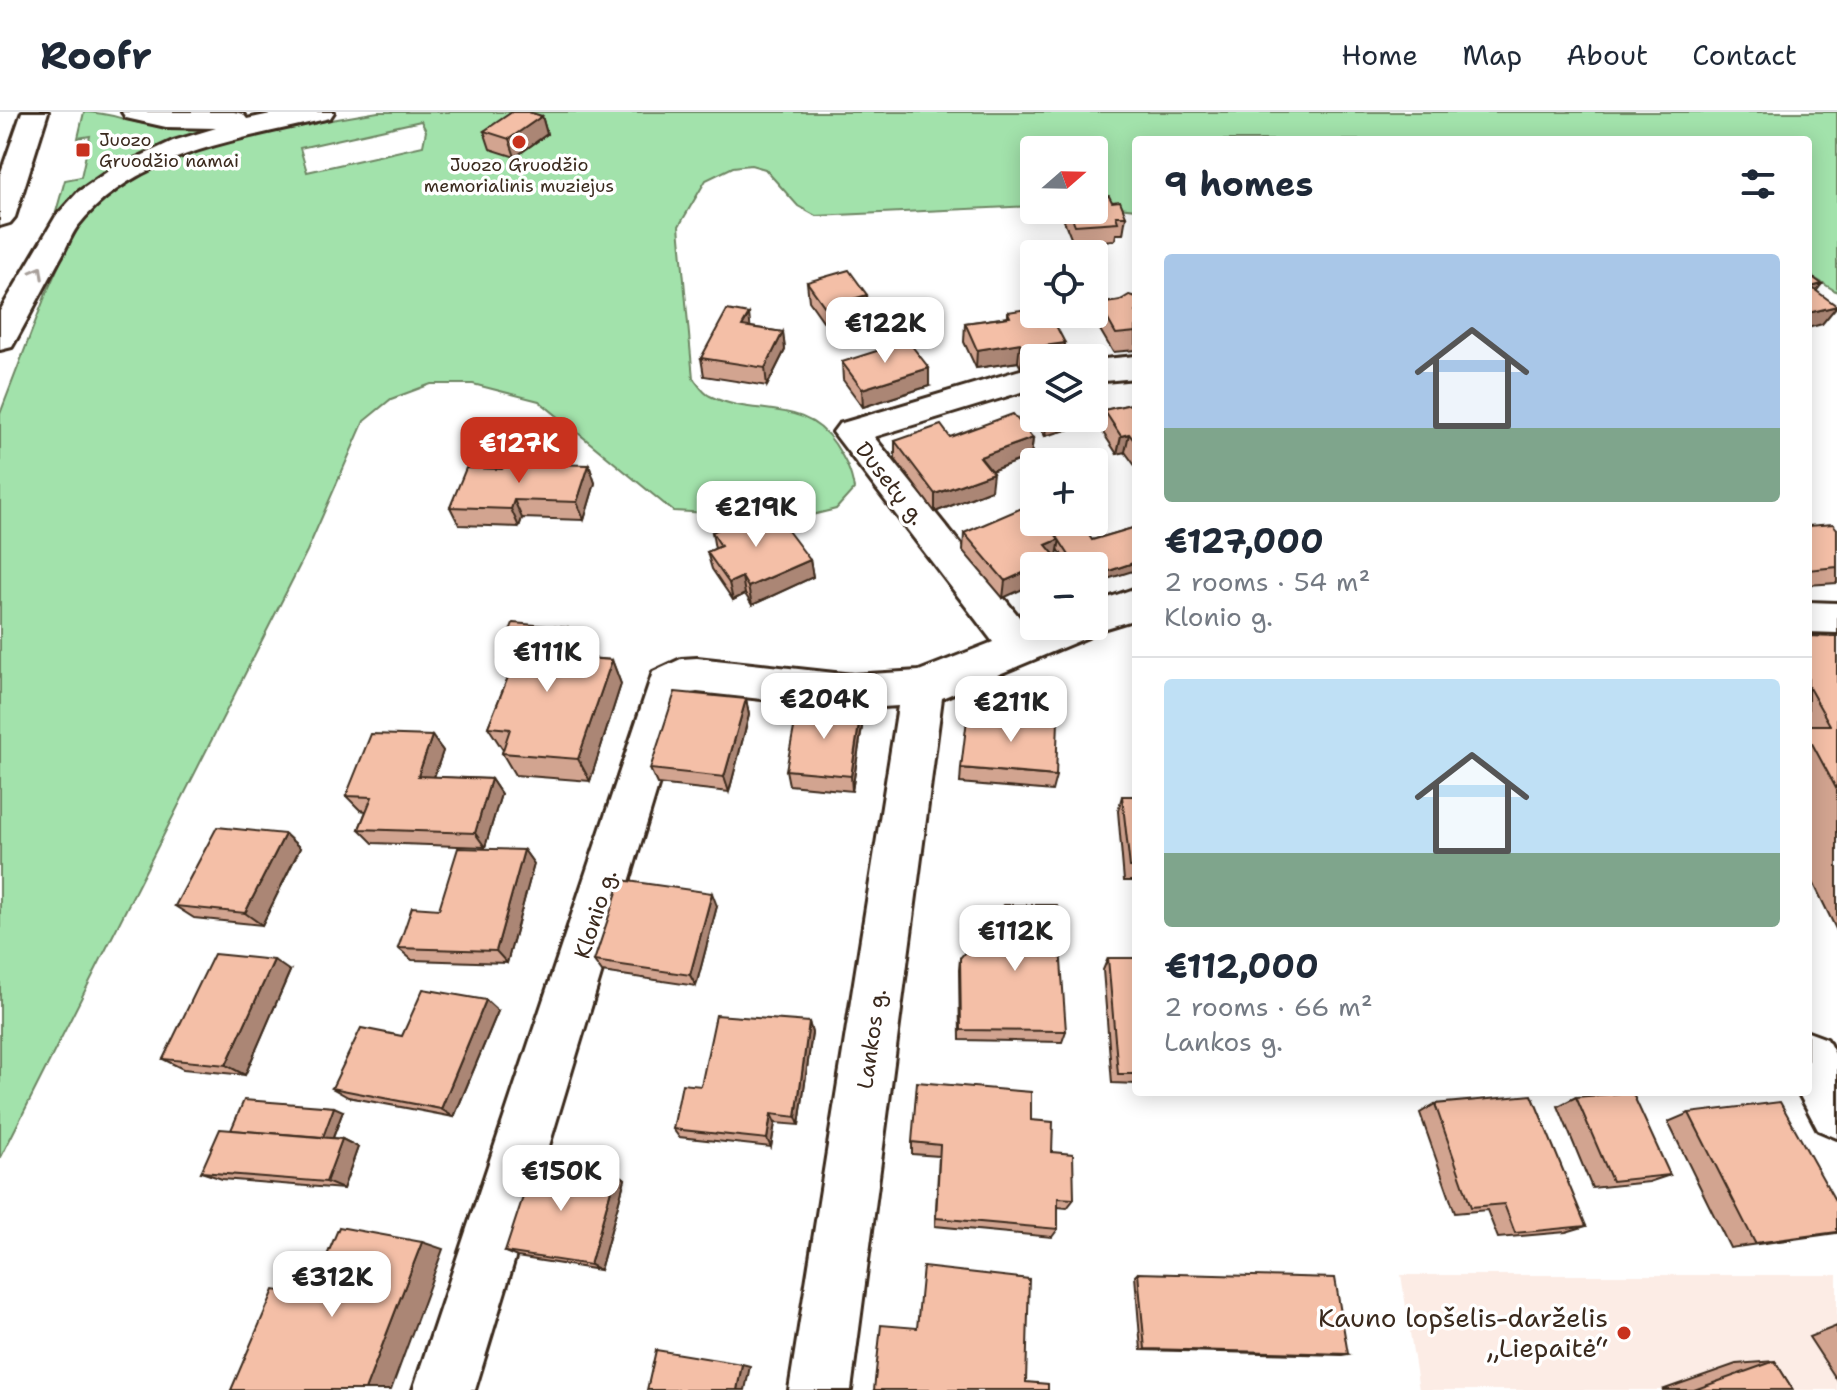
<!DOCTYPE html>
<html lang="en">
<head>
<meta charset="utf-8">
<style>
	:root { --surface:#fff; --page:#f2f2f3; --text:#1f2937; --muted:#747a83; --line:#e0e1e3; --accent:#c8321e }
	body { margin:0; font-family:"Shantell Sans",sans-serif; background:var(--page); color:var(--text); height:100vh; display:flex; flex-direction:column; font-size:30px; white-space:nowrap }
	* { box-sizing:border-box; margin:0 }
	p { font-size:26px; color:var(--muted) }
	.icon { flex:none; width:44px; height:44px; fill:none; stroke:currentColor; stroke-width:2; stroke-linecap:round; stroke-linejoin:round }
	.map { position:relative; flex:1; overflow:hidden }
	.drawer { position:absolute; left:1132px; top:24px; width:680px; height:960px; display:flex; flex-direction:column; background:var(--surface); border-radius:8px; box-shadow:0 4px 20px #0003 }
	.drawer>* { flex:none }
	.needle { width:52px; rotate:70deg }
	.fabs { position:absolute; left:1020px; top:24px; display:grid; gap:16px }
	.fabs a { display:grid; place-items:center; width:88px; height:88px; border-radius:8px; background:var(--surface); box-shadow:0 4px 20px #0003; font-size:40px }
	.price { position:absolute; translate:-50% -68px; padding:0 18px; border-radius:16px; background:#fff; color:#222; font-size:26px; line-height:52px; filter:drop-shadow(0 2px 4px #0008) }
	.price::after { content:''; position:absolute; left:50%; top:48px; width:24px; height:18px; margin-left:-12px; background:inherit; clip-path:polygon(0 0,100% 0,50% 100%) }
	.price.active { background:var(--accent); color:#fff }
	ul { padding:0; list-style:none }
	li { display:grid; align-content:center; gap:16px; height:424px; padding:0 32px }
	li+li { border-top:2px solid var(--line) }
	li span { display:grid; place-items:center; height:248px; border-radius:8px; color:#555 }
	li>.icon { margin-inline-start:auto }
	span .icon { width:144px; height:144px; fill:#fffc; stroke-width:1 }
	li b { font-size:34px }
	h2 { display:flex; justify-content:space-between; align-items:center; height:96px; padding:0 32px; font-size:34px }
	header { display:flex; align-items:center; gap:48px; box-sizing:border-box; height:112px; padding:0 40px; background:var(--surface); border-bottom:2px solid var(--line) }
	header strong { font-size:38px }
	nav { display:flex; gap:44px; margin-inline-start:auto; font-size:28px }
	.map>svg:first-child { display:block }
</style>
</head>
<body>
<header>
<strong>Roofr</strong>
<nav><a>Home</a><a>Map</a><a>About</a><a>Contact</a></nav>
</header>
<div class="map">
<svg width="1837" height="1278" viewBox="0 0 1837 1278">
	<rect width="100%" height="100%" fill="#fff"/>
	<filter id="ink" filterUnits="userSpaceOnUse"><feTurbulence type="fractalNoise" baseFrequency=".0125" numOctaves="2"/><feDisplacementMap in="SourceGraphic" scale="16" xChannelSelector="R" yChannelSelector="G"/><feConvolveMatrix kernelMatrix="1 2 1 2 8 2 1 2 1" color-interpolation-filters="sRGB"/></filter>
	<g filter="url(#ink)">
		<polygon fill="#fcece5" points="1401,1163 1837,1163 1837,1278 1419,1278"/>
		<g fill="#a2e2ab" stroke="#6e8664" stroke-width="2" fill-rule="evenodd">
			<path d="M84,0C111,0 126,10 152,13C179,16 207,14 235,14L56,100L65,68L81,65L90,24L78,26Z"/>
			<path d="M378,0H1837V180L1808,162V28H1136V97L1094,92V38H1034V94L816,104L798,94L765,57L751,53L733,55L706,68L679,114L693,266C698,272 703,281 710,284C754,306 804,285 835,332C845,348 851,358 854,377L836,397L800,406L673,399L539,289L473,272H431L391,287L364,309L307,439L0,1047V302L46,182L80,106L102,84L138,62L184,42L256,21ZM421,9L426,19L423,34L307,60L300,36Z"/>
		</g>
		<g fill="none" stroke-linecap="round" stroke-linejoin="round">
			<defs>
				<g id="minor">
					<polygon points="1136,244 1136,266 1094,270 1094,248"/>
					<polygon points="1034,254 1034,276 874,325 1028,516 1094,514 1094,491 1136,476 1136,507 1090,521 1088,525 942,586 851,1278 789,1278 898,594 853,597 697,580 686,582 475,1278 413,1278 653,560 681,547 697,546 853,563 919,559 993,530 833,320 839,312"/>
					<polygon points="1808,490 1837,491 1837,521 1808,520"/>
					<polygon points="1808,920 1827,927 1837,946 1837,1026 1818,1018 1798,980 1808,980"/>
				</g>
				<g id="primary">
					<polygon points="22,0 48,0 15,105 10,111 0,114 0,63"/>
					<path d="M122,0H234L243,2L247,7L280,0H334L330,6C244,27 136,39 77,115C70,125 66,137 60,147C45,174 31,201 16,228L12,235L0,238V199L56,104L78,80L107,60L173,29L216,16L166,15L126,6Z"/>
				</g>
			</defs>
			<use href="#minor" stroke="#3b2a1e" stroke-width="6"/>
			<use href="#primary" stroke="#3b2a1e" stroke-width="6"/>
			<use href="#minor" fill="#fff" fill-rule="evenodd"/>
			<use href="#primary" fill="#fff" fill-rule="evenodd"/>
		</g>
		<g fill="#d2a490" stroke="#3b2a1e" stroke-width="2">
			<polygon points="542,4 547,22 515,45 490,37 484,19"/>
			<polygon points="1112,90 1126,104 1123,122 1116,122 1115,128 1073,131 1063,106 1064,98 1094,98"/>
			<polygon points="807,170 867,183 868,201 826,213 809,189"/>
			<polygon points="1136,185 1136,238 1113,240 1096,211 1099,192"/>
			<polygon points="1008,200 1065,231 1063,246 1034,246 1034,254 1021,256 1018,250 976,256 964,230 965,211 1008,205"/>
			<polygon points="751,215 783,220 785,238 767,274 704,264 701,246"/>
			<polygon points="842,250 929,274 863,295 843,268"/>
			<polygon points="1136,291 1136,355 1125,340 1117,342 1100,316 1104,298"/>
			<polygon points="1034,292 1034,306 1075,306 1074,316 1045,324 1030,302 1031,293"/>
			<polygon points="950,325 1033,326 1031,344 991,359 991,378 935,400 895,347 895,329"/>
			<polygon points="589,353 595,371 584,408 522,406 519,415 459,413 450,395 502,357"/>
			<polygon points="1808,414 1837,417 1837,471 1808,473"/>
			<polygon points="1136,415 1104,468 1103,463 1094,466 1094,454 1069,454 1058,437 1056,444 1057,446 1056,454 1034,454 1003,486 963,439 964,421 1092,428"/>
			<polygon points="712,420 810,448 813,465 752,493 745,482 733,488 712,457 707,440 715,437"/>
			<polygon points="1808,524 1837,525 1837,819 1808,760"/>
			<polygon points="578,540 576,545 612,548 621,572 590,669 515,663 502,641 503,638 488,615 508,565 499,547"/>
			<polygon points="746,587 749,603 729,680 657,672 650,657"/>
			<polygon points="861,599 862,615 852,679 789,673 786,658"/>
			<polygon points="432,624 443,639 434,665 491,667 501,682 485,735 373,731 359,717 366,699 360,698 346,684"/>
			<polygon points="961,656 1056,664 1052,679 960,671"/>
			<polygon points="1122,684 1136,684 1136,769 1124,769 1118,699"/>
			<polygon points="285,722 300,736 262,813 194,806 175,794"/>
			<polygon points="524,738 534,752 507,851 412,848 398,836"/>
			<polygon points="717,794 696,874 602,860 594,849"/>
			<polygon points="960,846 1066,919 1062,930 960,928 959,858"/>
			<polygon points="1108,846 1136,846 1136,972 1112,971 1103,858"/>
			<polygon points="290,859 245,963 183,957 163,947"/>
			<polygon points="498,899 454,1005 348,985 332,976"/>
			<polygon points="809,910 812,921 799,1013 775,1011 771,1035 679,1025 673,1017 701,974"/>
			<polygon points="1576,985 1670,1063 1649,1070 1592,1076 1558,994"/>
			<polygon points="1435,992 1586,1114 1566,1120 1498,1126 1487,1098 1455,1101 1420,1001"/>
			<polygon points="343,999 333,1026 342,1027 358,1035 343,1077 222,1067 201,1060 231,1018"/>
			<polygon points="1689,1001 1837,1092 1837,1121 1730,1136 1668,1010"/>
			<polygon points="1031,1008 1052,1040 1074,1087 1067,1096 1058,1095 1058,1117 1052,1125 935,1114 939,1044 912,1042 912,1030"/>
			<polygon points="616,1060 625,1067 600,1158 517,1145 505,1140"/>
			<polygon points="1138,1161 1348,1242 1342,1243 1141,1238 1135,1164"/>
			<polygon points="1837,1214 1837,1268 1809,1225"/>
			<polygon points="1775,1249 1793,1278 1662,1278 1736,1252"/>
		</g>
		<g fill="#ab8675" stroke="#3b2a1e" stroke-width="2">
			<polygon points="542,4 547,22 515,45 509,27"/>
			<polygon points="1822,172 1808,190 1811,175"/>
			<polygon points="867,183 868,201 826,213 825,195"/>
			<polygon points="1837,194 1822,212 1808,216 1808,201"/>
			<polygon points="749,202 751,220 742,214"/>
			<polygon points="783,220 785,238 767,274 765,256"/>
			<polygon points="1020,231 1018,250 976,256 977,238"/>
			<polygon points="1065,231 1063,246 1034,246 1034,254 1021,256 1023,237"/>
			<polygon points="929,256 929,274 863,295 862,277"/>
			<polygon points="1075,307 1074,316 1045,324 1046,315"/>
			<polygon points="1129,322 1125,340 1117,342 1121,324"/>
			<polygon points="1033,326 1031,344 979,363 980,345"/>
			<polygon points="589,353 595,371 584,408 577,390"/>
			<polygon points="993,361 991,378 935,400 935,382"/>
			<polygon points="514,388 522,406 519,415 511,397"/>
			<polygon points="1060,427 1057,444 1043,451 1046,433"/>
			<polygon points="1057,446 1056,454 1039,454"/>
			<polygon points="810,448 813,465 752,493 748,475"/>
			<polygon points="1136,450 1136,458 1104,468 1106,460"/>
			<polygon points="1105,455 1103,463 1094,466 1094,458"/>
			<polygon points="1034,456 1034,472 1003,486 1005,469"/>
			<polygon points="742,465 745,482 733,488 729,471"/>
			<polygon points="568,516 578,540 569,567 557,544"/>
			<polygon points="612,548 621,572 590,669 578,647"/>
			<polygon points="746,587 749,603 729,680 724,665"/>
			<polygon points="861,599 862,615 852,679 851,664"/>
			<polygon points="432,624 443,639 429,679 418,664"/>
			<polygon points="491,667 501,682 485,735 475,721"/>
			<polygon points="285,722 300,736 262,813 245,801"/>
			<polygon points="524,738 534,752 507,851 496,839"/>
			<polygon points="712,781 717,794 696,874 690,863"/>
			<polygon points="274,848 290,859 245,963 226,953"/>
			<polygon points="486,888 498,899 454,1005 441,997"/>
			<polygon points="809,910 812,921 799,1013 796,1005"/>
			<polygon points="334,995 343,999 330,1033 321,1029"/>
			<polygon points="771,1002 775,1011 771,1035 767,1027"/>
			<polygon points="342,1027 358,1035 343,1077 326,1070"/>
			<polygon points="616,1060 625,1067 600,1158 590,1153"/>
			<polygon points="422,1130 443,1137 391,1278 365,1278"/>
			<polygon points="742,1252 750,1254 745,1278 737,1278"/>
		</g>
		<g fill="#f4bfa7" stroke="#3b2a1e" stroke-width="2">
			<polygon points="512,0 528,0 542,4 509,27 484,19"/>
			<polygon points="1109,84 1112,90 1120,89 1126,104 1116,104 1118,110 1075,113 1069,98 1094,98 1094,85"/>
			<polygon points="849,158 867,183 825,195 807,170"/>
			<polygon points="1808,162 1822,172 1811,175 1837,194 1808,201"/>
			<polygon points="1129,183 1136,185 1136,220 1116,222 1099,192 1119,189"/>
			<polygon points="1034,196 1034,202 1050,202 1065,231 1023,237 1020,231 977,238 965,211 1010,205 1008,200"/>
			<polygon points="727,198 749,202 742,214 783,220 765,256 701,246"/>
			<polygon points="908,229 929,256 862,277 842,250"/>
			<polygon points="1136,291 1136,331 1129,322 1121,324 1104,298"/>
			<polygon points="1013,302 1033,326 980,345 993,361 935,382 895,329 941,313 950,325"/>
			<polygon points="1040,306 1075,306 1075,307 1046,315"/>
			<polygon points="508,351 589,353 577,390 514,388 511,397 450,395 466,356 502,357"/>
			<polygon points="1029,393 1034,399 1034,410 1044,410 1060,427 1046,433 1057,446 1039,454 1034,454 1034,456 1005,469 964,421"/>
			<polygon points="770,395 810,448 748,475 742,465 729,471 707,440 721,434 712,420"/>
			<polygon points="1833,412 1837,417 1837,455 1808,458 1808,414"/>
			<polygon points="1083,414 1092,428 1136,415 1136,450 1106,460 1105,455 1094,458 1094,454 1076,454 1056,423"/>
			<polygon points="513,511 568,516 557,544 612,548 578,647 502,641 510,617 488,615 515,548 499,547"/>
			<polygon points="1808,524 1837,525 1837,678 1808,624 1808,613 1830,613 1808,574"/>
			<polygon points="675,580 746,587 724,665 650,657"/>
			<polygon points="798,595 861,599 851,664 786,658"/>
			<polygon points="968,599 1058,608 1056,664 961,656"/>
			<polygon points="371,622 432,624 418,664 491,667 475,721 359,717 372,685 346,684"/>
			<polygon points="1122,684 1136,684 1136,755 1130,755"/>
			<polygon points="217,715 285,722 245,801 175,794"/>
			<polygon points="458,736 524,738 496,839 398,836 412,795 439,797"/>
			<polygon points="621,768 712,781 690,863 594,849"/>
			<polygon points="1004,793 1057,793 1066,919 961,918 960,846"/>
			<polygon points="214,842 274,848 226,953 163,947"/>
			<polygon points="1108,846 1136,846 1136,962 1118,962"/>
			<polygon points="423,877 486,888 441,997 332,976 361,916 402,924"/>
			<polygon points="716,903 809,910 796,1005 771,1002 767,1027 673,1017 682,972 701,974"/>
			<polygon points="917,970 1031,980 1031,1008 1053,1010 1052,1040 1073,1042 1074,1087 1058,1086 1058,1117 936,1106 940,1033 912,1030"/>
			<polygon points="1632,980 1670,1063 1612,1069 1576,985"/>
			<polygon points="1532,983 1586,1114 1515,1121 1504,1092 1471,1095 1435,992"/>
			<polygon points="244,988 334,995 323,1025 231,1018"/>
			<polygon points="1780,990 1837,1092 1837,1120 1755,1131 1689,1001"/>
			<polygon points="220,1017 342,1027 326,1070 201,1060"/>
			<polygon points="535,1048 616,1060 590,1153 505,1140"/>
			<polygon points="339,1115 422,1130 365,1278 231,1278 274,1178 310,1184"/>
			<polygon points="923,1155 1029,1167 1026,1270 1048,1272 1048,1278 874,1278 881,1213 917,1216"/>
			<polygon points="1138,1161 1335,1166 1348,1242 1145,1237"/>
			<polygon points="656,1238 742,1252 737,1278 647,1278"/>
			<polygon points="1775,1249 1793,1278 1694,1278"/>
		</g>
		<defs><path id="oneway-chevron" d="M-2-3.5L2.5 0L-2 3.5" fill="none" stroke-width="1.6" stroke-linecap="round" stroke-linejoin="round" transform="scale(2)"/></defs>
		<use stroke="#a79f9a" href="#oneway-chevron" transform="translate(38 160) rotate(-61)"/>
	</g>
	<g fill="#c8321e" stroke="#fff" stroke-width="3">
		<circle cx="519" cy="30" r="8"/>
		<rect x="75" y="30" width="16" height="16" rx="4"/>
		<circle cx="1624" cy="1221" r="8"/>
	</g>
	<g text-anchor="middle" stroke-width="7" stroke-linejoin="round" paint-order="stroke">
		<g font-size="18" fill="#3b2a1e" stroke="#fff" text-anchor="start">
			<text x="99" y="34">Juozo<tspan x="99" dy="21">Gruodžio namai</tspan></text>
			<text x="519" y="59" text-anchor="middle">Juozo Gruodžio<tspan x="519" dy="21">memorialinis muziejus</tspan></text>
		</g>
		<g font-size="22" fill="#3b2a1e" stroke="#fff">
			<text transform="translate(891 371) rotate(52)" y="8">Dusetų g.</text>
			<text transform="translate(595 802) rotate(-72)" y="8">Klonio g.</text>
			<text transform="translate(871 927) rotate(-82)" y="8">Lankos g.</text>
		</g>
		<g font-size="26" fill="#3b2a1e" stroke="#fff" text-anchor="end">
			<text x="1608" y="1215">Kauno lopšelis-darželis<tspan x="1608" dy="30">„Liepaitė“</tspan></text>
		</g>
	</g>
</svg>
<div class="fabs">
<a><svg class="needle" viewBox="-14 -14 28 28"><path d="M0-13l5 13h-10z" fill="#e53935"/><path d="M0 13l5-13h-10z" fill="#747a83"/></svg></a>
<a><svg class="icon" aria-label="locate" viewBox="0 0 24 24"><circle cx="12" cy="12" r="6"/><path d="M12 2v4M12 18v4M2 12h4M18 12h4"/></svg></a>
<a><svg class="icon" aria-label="layers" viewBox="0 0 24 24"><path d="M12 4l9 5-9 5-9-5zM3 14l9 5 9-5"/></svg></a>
<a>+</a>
<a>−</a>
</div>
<b class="price" style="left:885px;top:253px">€122K</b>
<b class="price active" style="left:519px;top:373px">€127K</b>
<b class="price" style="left:756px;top:437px">€219K</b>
<b class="price" style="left:547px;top:582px">€111K</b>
<b class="price" style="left:824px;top:629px">€204K</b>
<b class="price" style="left:1011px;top:632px">€211K</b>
<b class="price" style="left:1015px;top:861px">€112K</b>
<b class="price" style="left:561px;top:1101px">€150K</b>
<b class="price" style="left:332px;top:1207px">€312K</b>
<section class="drawer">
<h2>9 homes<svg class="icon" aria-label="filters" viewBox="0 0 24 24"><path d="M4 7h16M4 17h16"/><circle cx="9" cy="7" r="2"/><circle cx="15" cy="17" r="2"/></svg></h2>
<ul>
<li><span style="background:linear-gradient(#a9c7e8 70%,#7fa58c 0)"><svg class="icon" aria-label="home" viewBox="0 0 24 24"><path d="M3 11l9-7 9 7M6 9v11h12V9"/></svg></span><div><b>€127,000</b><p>2 rooms · 54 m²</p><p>Klonio g.</p></div></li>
<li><span style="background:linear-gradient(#bfe0f5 70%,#7fa58c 0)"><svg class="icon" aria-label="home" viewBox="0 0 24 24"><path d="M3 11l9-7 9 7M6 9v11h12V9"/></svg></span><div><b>€112,000</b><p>2 rooms · 66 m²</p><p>Lankos g.</p></div></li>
</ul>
</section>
</div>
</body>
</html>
